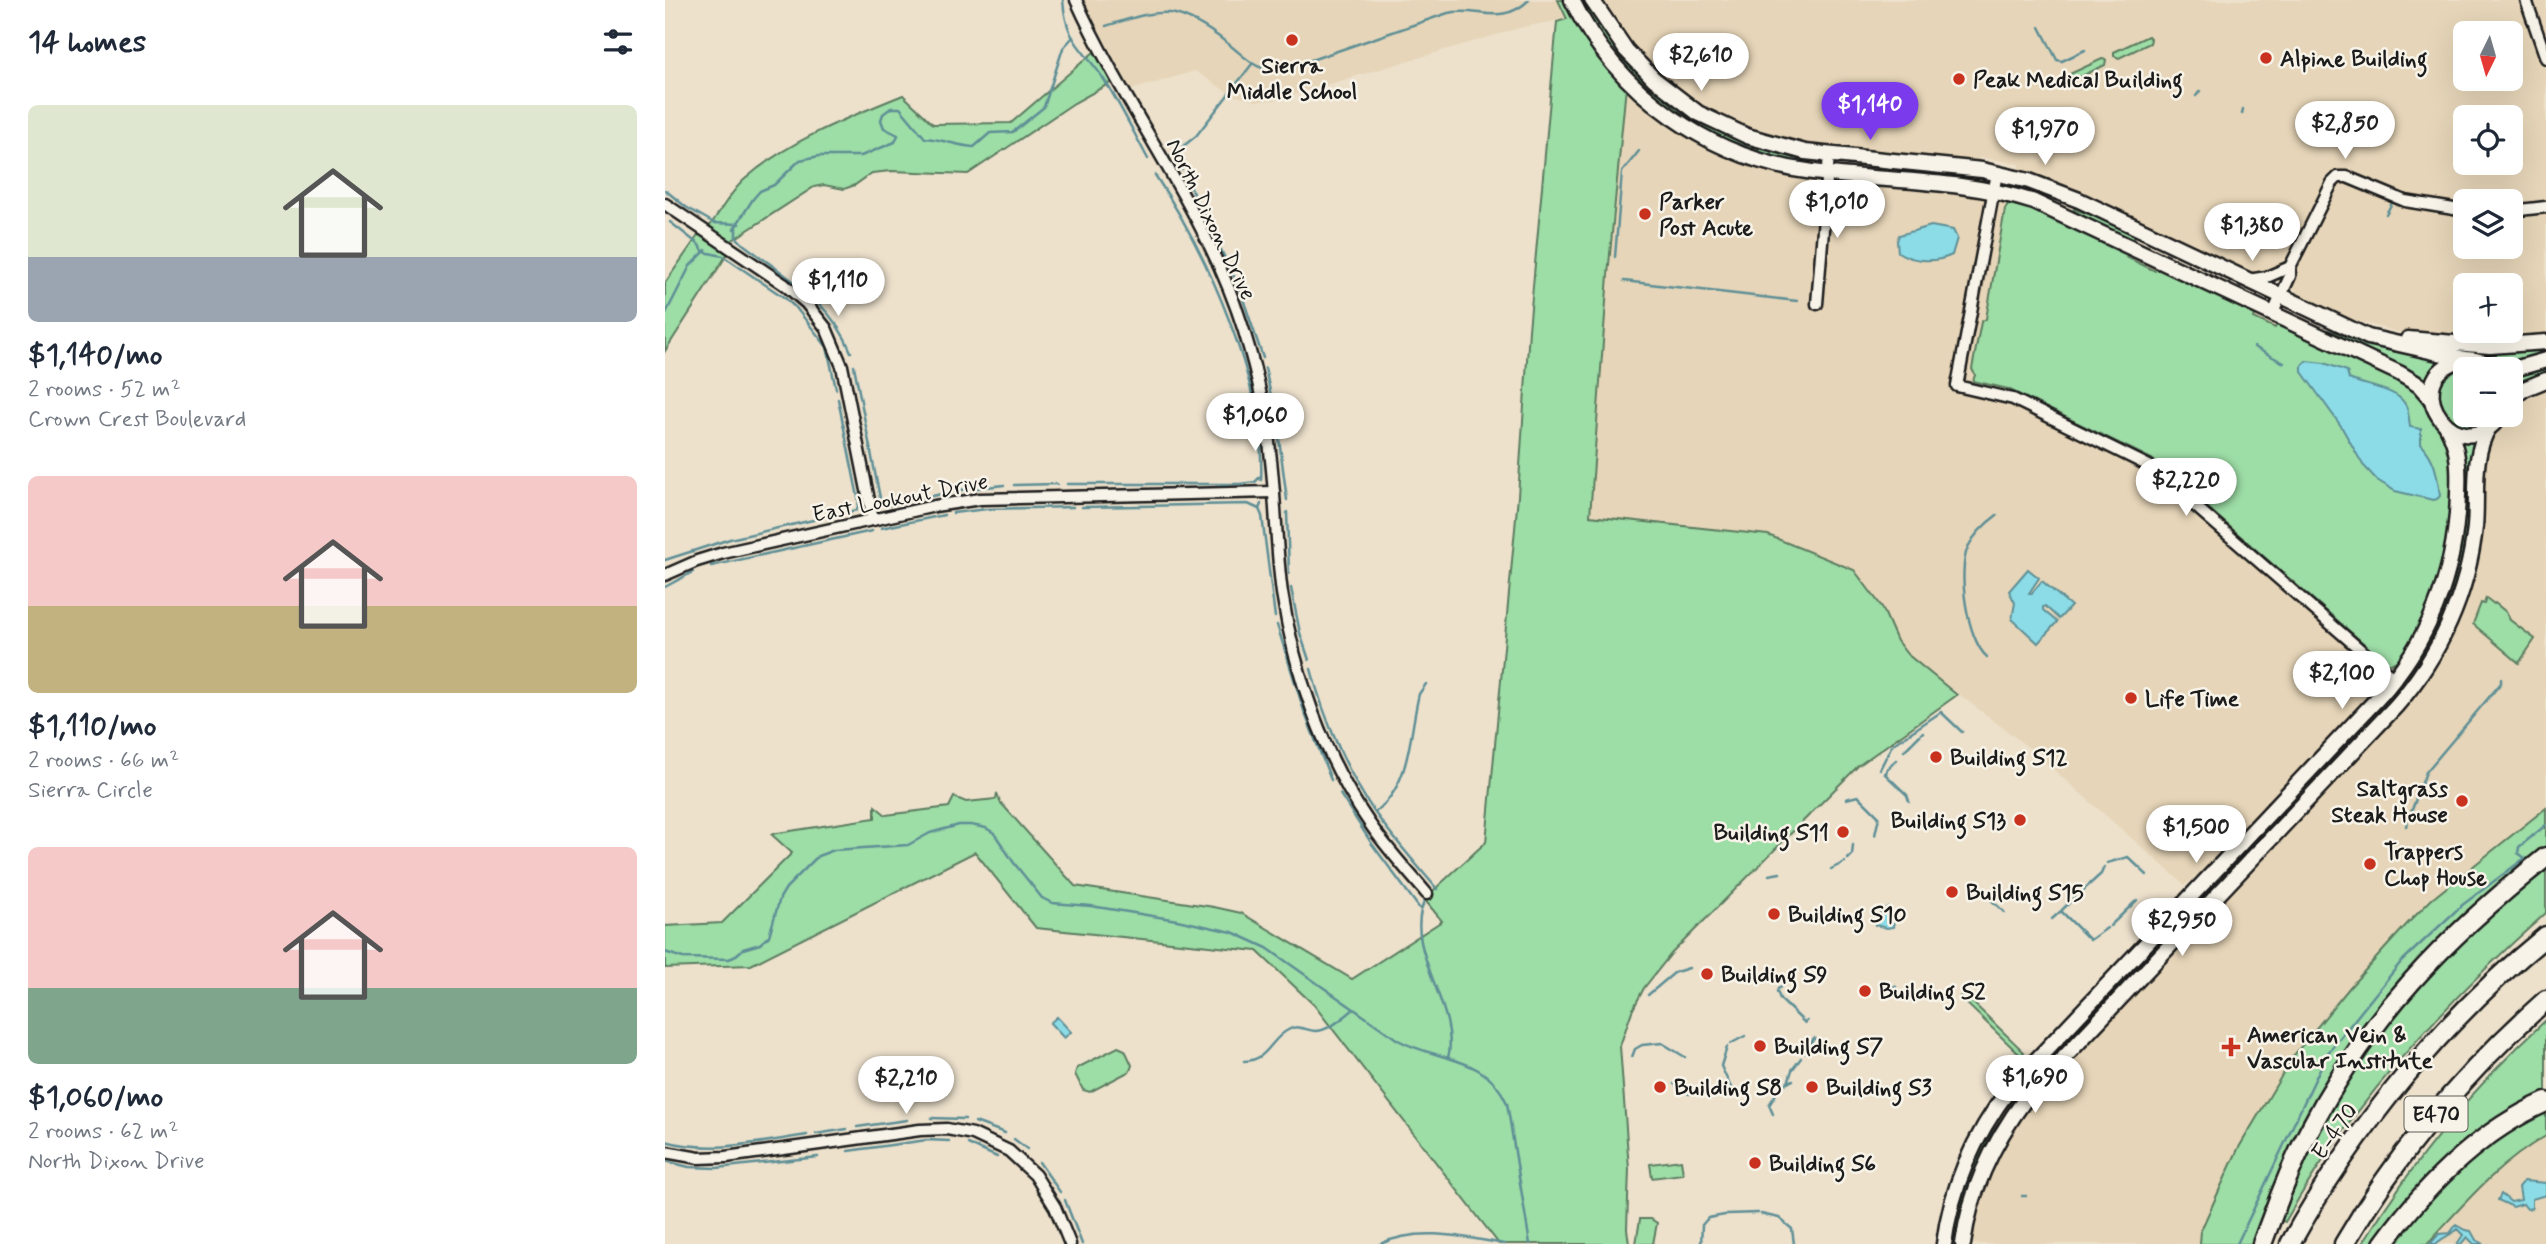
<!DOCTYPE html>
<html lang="en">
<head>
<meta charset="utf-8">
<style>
	:root { --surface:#fff; --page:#f2f2f3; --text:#1f2937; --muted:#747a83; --accent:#7c3aed }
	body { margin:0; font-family:Mynerve,sans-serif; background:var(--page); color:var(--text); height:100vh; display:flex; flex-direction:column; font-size:26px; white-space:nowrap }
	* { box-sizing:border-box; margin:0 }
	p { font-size:23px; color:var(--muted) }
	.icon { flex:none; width:38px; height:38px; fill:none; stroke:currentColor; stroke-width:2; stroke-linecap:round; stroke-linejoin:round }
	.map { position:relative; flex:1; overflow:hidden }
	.panel { display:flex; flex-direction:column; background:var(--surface); width:665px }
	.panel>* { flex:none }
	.needle { width:46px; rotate:185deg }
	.tools { position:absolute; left:1788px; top:21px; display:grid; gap:14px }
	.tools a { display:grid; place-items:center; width:70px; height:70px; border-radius:10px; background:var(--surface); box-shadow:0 7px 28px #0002; font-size:35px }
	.price { position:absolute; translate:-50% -60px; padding:0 16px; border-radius:24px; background:#fff; color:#222; font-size:23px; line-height:46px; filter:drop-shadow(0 2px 4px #0008) }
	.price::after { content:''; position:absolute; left:50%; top:42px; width:21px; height:16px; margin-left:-10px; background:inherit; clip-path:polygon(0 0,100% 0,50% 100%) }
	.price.on { background:var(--accent); color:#fff }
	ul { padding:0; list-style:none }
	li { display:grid; align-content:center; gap:14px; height:371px; padding:0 28px }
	li span { display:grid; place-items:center; height:217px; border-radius:10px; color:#555 }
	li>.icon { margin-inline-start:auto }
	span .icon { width:126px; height:126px; fill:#fffc; stroke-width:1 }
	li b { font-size:30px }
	h2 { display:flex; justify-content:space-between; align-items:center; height:84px; padding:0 28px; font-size:30px }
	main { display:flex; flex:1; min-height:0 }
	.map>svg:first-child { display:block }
</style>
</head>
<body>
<main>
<section class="panel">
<h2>14 homes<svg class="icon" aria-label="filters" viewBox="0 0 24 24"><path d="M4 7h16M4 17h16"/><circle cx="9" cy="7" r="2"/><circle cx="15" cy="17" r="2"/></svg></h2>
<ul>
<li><span style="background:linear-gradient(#dfe7d0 70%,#9aa5b1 0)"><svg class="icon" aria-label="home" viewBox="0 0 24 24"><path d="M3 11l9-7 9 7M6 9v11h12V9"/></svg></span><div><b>$1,140/mo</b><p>2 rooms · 52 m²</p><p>Crown Crest Boulevard</p></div></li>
<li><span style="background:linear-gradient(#f6c9c9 60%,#c2b280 0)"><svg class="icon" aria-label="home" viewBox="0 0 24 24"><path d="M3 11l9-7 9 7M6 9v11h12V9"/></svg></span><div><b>$1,110/mo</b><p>2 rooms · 66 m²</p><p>Sierra Circle</p></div></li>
<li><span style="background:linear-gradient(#f6c9c9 65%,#7fa58c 0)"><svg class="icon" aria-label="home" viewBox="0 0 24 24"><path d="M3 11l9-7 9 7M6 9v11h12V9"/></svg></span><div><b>$1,060/mo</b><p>2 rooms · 62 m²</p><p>North Dixon Drive</p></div></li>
</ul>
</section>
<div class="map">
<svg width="1881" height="1244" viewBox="0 0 1881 1244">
	<rect width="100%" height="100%" fill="#ede1cc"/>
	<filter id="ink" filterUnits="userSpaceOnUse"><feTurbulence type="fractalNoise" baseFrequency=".0143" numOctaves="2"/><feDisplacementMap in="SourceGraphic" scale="14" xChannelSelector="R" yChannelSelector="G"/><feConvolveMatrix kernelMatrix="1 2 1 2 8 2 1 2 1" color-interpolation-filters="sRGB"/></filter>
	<g filter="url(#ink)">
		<g fill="#e6d5b8" fill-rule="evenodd">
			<polygon points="418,0 893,0 902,19 858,27 610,100 591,101 567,95 530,71 466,90"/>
			<path d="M935,0H1881V339L1853,342L1744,335L1684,319L1629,296L1631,290L1602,273L1588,274L1573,269L1400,187L1354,171V164L1315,157L1314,162L1308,163L1139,146L1093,134L1047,113L1001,81L959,37ZM1801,33H1846V79H1801ZM1801,117H1846V163H1801ZM1801,201H1846V247H1801ZM1801,285H1846V331H1801Z"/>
			<polygon points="961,86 1054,155 1071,162 1076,161 1112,172 1149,179 1313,195 1361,205 1642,336 1759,401 1766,417 1781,436 1735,660 1713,677 1714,688 1547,864 1520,885 1364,748 1242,654 1232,641 1217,607 1189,570 925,516 943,275"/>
			<polygon points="1881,387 1881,808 1767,899 1743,923 1685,987 1629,1055 1573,1149 1536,1230 1535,1244 1307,1244 1309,1220 1325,1170 1344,1133 1366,1102 1695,755 1786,641 1795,617 1821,447 1829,433 1837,425 1845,424 1857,409 1858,401 1863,394"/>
			<polygon points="1881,1136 1881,1244 1762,1244 1833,1169 1853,1153"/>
		</g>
		<g fill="#9ddda6" stroke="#5c7c61" stroke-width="2">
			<polygon points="893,0 900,0 909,18 961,86 943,275 925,516 1103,535 1189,570 1217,607 1232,641 1242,654 1292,695 1193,766 1006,954 979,988 967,1011 955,1046 964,1169 962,1229 964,1244 834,1244 649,1005 592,951 371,928 310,852 86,965 0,968 0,926 57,923 127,853 106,834 210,818 210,806 221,815 284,807 289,797 301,802 331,799 332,793 335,802 410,886 549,907 576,913 687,979 777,921 759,899 821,842 853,496 864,330 892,22 902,19"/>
			<path d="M913,0H921L953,49L1048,127L1087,145L1146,159L1144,166C1041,147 965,91 913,0Z"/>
			<polygon points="1483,36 1486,39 1485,43 1454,58 1449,56 1449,52"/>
			<path d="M430,51L447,82L409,103L303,174L226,171L207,173L190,185L179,189L159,185L149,187L66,241L44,227C55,212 66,191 80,179C124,140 184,117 238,95L268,124L346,123Z"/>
			<polygon points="1437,59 1441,60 1440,65 1409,80 1405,78 1405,74"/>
			<path d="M1344,202L1361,205L1463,252L1461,257L1490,271L1493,265L1591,312L1589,318L1610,328L1613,323L1747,387C1756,397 1760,408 1767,418C1775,431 1783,441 1787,456C1789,464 1787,474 1787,482C1785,538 1776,593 1747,641C1740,651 1737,659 1726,664L1720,662L1487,459L1343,389L1308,381L1310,375L1307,369L1316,322L1321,319L1340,209Z"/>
			<polygon points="1409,209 1441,220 1471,234 1468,240 1408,211"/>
			<polygon points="34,234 63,253 0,351 0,283"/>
			<polygon points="1663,330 1727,350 1781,359 1762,384 1747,373 1663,333"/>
			<path d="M1881,346V353C1841,367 1824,359 1784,352L1782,348Z"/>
			<path d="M1802,366L1818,369H1801V415H1829C1782,455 1747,377 1802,366Z"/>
			<polygon points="1881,366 1881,374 1847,389 1846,375"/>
			<path d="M1796,440H1810C1801,469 1807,501 1803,531C1789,627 1752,674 1688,743C1693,731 1713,718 1722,705C1766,641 1796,576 1798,498C1799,478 1801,459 1796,440Z"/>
			<polygon points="1821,598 1829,604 1830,603 1841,612 1845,620 1870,639 1854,663 1808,624 1816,603 1819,604"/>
			<polygon points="1633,793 1592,844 1390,1058 1389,1056 1429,1013 1468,965"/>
			<polygon points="1881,808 1881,848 1816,902 1721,1001 1589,1244 1535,1244 1536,1230 1573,1149 1629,1055 1685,987 1743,923 1767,899"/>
			<path d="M1881,863V913C1780,1002 1686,1104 1620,1222L1612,1219L1631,1171L1685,1070L1758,975Z"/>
			<polygon points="1298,993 1359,1052 1356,1056 1295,997"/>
			<path d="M1881,1020V1097L1857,1108L1711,1244H1697C1748,1161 1809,1086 1881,1020Z"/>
			<polygon points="453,1047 460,1050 467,1065 465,1071 425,1092 418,1090 410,1074 412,1068"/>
			<path d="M1357,1085L1332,1119L1312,1168L1292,1244H1289C1289,1187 1320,1128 1357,1085Z"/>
			<path d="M1881,1109V1136C1833,1163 1799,1204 1762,1244H1726L1760,1201L1817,1147Z"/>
			<polygon points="1016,1160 1018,1174 987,1178 985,1164"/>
			<polygon points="975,1219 986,1219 992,1223 988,1244 971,1244"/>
		</g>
		<g fill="#8cdce7" stroke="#5f8f96" stroke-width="2">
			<path d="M1266,226L1288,230L1292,238L1287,255C1271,263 1248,262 1233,252L1232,241L1234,235Z"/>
			<path d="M1641,361L1659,363L1682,371L1684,379C1700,386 1732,389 1740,404C1744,410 1744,420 1745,427L1756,429V444C1771,460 1772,475 1775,496L1772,499L1768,500L1730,491L1712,480L1698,465L1676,426L1637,372V365Z"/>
			<polygon points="1363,569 1374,578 1364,593 1366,594 1377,581 1406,606 1394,619 1380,606 1378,607 1378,610 1392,622 1373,643 1347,619 1350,603 1344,591"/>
			<polygon points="1223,907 1229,921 1228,927 1222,928 1210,925 1209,918"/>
			<polygon points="392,1017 406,1032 399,1038 385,1023"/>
			<polygon points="1859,1181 1881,1183 1881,1195 1867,1199 1867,1208 1862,1209 1858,1204 1848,1207 1833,1200 1836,1194 1846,1202 1856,1200 1854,1187"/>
			<path d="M1791,1225L1800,1230L1806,1231L1811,1240L1819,1244H1809L1802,1237L1796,1244H1792L1798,1235L1792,1229C1785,1236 1777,1237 1771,1244H1765L1774,1234L1785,1233Z"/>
		</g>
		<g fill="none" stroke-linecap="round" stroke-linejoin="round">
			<g stroke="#5f8f96" stroke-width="2.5">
				<path d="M398,0C401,44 419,48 440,81C456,106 469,133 483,159"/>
				<path d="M441,26C461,20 484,11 505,13C524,16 547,31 562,43C581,57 591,73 617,70L783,13C813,6 836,27 864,0"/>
				<polyline points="1375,27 1392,60 1397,61 1420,50"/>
				<polyline points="1846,78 1847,78"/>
				<polyline points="1840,81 1842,80"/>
				<polyline points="1531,96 1535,91"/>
				<polyline points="1577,114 1578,109"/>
				<polyline points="510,154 517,170"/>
				<polyline points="506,156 531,136 587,64"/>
				<path d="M490,175C542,253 601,384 596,480"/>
				<polyline points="522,180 574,287 598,358"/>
				<polyline points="0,190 21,207 49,223 74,224"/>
				<polyline points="1721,214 1727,203"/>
				<polyline points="5,222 33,244 39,252 58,256 120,298 132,309 162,347 171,389"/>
				<path d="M71,227V237L78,244C119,276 166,300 186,352"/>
				<path d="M69,229L88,199L95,191L109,185L135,160L154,156H196L230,142L233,135L219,128L216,120L218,114L226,108H235L260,138C277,139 292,146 309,147L325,133L348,132L379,107L398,48L408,37"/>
				<polyline points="950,257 957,172 974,151"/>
				<polyline points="959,281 1132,301"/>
				<polyline points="0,315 25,266 41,250"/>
				<polyline points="1589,347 1619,363"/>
				<polyline points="189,366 215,498"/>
				<polyline points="600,368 612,423 622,500"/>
				<polyline points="402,484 575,484 590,482 596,476"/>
				<polyline points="349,485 392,484"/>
				<polyline points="596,504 594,509 597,516 610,617"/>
				<polyline points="225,505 295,490 339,485"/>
				<polyline points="417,507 583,504 594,509"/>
				<polyline points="622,512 624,574"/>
				<polyline points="288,513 322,509 408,507"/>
				<polyline points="216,528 279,515"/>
				<polyline points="0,560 65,539 192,510 194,502 173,399"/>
				<polyline points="46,566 207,531"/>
				<polyline points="0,587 28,572"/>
				<polyline points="626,588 635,633 644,660"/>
				<polyline points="612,625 639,711 666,780"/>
				<path d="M1322,657C1302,640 1292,571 1303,547C1310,533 1320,524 1332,515"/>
				<path d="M646,669C659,718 681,771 710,813C729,839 751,864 772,889"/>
				<polyline points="1239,751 1258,732"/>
				<polyline points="1215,769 1227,745 1276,712 1297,732"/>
				<polyline points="1219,773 1242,795 1244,801"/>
				<polyline points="1221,774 1222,769 1231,760"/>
				<polyline points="675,794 707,844 755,909"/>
				<polyline points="1181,799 1193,796 1214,817 1210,835"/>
				<path d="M710,812C746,786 744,735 754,694L761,684"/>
				<polyline points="1741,826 1761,772 1836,683 1836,679"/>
				<polyline points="1183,859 1187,855 1188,845"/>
				<polyline points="1442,863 1463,857 1482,875"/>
				<polyline points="1166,869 1180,862"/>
				<polyline points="1104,875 1115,873"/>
				<polyline points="1415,893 1436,874 1439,867"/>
				<polyline points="1322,896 1339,912"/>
				<path d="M760,900C736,947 796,1009 783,1058"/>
				<polyline points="1397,910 1410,897"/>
				<polyline points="1387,919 1396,911 1425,940 1442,928"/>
				<polyline points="1445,926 1472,900"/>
				<path d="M0,952L18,958L64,959L69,957L78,949L95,944L104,936L115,898L121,888L153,856L169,850L243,845L265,833L294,825H306L321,828L329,833L349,863L377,898L387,903L426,906L512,920L567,932L602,948L733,1040C773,1062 820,1054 842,1103L865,1244"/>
				<polyline points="1011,972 1024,968"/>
				<polyline points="1216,982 1231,987"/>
				<polyline points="1113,989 1119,984"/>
				<polyline points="1112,991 1115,999 1140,1023 1142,1021"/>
				<polyline points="983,995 1009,973"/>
				<polyline points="1065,1044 1080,1036"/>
				<polyline points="1062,1047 1056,1066 1068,1092"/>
				<polyline points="1139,1053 1149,1038 1162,1046"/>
				<polyline points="967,1057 970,1049 977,1045 997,1043 1020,1057"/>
				<path d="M579,1061C603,1061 605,1039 623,1030C633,1024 640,1030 650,1031C664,1031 679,1017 689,1009"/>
				<polyline points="1123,1083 1127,1070 1136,1058"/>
				<polyline points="1009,1084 1024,1094 1027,1093"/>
				<polyline points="1113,1091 1115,1086 1128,1080"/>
				<polyline points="1108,1114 1104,1105 1111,1094"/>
				<polyline points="266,1118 300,1119"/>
				<polyline points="310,1122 340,1133"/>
				<polyline points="192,1127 242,1120"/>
				<polyline points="151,1134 182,1129"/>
				<polyline points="349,1139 362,1149"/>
				<path d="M0,1141C47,1154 95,1142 142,1135"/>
				<polyline points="303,1144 332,1157"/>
				<polyline points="183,1151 262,1140 284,1141"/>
				<polyline points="0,1161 24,1167 52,1168 153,1157"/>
				<polyline points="374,1162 395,1192"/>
				<polyline points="1357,1196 1361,1196"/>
				<polyline points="400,1200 417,1244"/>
				<polyline points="1062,1214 1093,1213"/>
				<polyline points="1096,1214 1114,1218 1127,1229 1129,1244"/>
				<path d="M715,1244C754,1226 798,1237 839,1244"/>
				<polyline points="1036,1244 1037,1225 1043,1218 1060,1215"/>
				<polyline points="1572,1244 1662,1054 1736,962 1796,906 1860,858 1853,853 1854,847 1881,825"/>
			</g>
			<defs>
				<g id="minor">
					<path d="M411,0C462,113 542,212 579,331C592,373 602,416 606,460C611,504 611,549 617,593C629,672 659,758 705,824C722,849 743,871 762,894"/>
					<polyline points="1861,0 1881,58"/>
					<polyline points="1332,173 1292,386 1348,399 1484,466 1729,679"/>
					<polyline points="0,204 120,285 141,303 161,328 177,366 208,520"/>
					<polyline points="1846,211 1881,207"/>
					<polyline points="1583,280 1602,277 1625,267"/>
					<polyline points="1152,304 1164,155"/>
					<polyline points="1608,313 1625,276 1625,267 1667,183 1673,177 1682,177 1740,201 1801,211"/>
					<polyline points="0,575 32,561 58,553 270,506 315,499 609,492"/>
					<polyline points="0,1152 34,1158 61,1157 255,1130 282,1129 308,1134 344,1151 370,1175 390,1207 405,1244"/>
				</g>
				<g id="secondary">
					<path d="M907,0C952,94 1045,159 1148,172C1222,182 1299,179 1369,202L1734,373L1754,385L1767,400"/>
					<polyline points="927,0 961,50 989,79 1033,113 1082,136 1140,152 1317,170 1364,181 1414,200 1703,337 1800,359"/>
					<polyline points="1743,339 1825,346 1881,342"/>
					<polyline points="1828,367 1849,369 1881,360"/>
					<path d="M1831,369C1819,361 1804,356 1790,362C1732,385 1795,473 1836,415"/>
					<polyline points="1846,399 1859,389 1881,380"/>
					<path d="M1279,1244C1286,1187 1310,1134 1345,1088L1713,698C1765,641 1791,571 1793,494C1794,469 1794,449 1782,427"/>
					<path d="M1298,1244C1305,1190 1329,1141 1361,1098L1731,706C1775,656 1803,593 1810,527C1813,493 1806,457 1824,427"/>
				</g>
				<g id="motorway">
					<path d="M1597,1244C1611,1206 1625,1168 1644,1131C1703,1016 1781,937 1881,857"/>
					<path d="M1625,1244C1689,1128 1778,1020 1881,936"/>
					<path d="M1679,1244C1732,1153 1802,1070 1881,1000"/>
					<path d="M1718,1244C1761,1185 1813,1132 1881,1102"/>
				</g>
			</defs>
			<use href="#minor" stroke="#1c1c1c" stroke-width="15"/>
			<use href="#secondary" stroke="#1c1c1c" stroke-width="19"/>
			<use href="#motorway" stroke="#1c1c1c" stroke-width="23"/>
			<use href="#minor" stroke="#f7f3e8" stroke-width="10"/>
			<use href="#secondary" stroke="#f7f3e8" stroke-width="14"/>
			<use href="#motorway" stroke="#f7f3e8" stroke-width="18"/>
		</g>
	</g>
	<g fill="#c8321e" stroke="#f7f3e8" stroke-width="2.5">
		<circle cx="627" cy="40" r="7"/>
		<circle cx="1601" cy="58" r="7"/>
		<circle cx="1294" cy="79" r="7"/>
		<circle cx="980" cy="214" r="7"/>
		<circle cx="1466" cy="698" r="7"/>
		<circle cx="1271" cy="757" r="7"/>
		<circle cx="1797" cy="801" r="7"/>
		<circle cx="1355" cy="820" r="7"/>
		<circle cx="1178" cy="832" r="7"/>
		<circle cx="1705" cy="864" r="7"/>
		<circle cx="1287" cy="892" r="7"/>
		<circle cx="1109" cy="914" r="7"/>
		<circle cx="1042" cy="974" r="7"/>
		<circle cx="1200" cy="991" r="7"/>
		<circle cx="1095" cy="1046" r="7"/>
		<path d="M1562.5 1036.5h7v7h7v7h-7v7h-7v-7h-7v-7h7z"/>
		<circle cx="995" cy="1087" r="7"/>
		<circle cx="1147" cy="1087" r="7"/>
		<circle cx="1090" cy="1163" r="7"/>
	</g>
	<g text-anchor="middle" stroke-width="5" stroke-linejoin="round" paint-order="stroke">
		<rect fill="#f7f3e8" stroke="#5e5c59" stroke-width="2" x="1739.5" y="1096.5" width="63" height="35" rx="5"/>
		<g font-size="21" font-weight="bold" fill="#1c1c1c">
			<text x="1771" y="1121">E470</text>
		</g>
		<g font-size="23" font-weight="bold" fill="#1c1c1c" stroke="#f7f3e8" text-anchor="start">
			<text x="1615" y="66">Alpine Building</text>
			<text x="627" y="73" text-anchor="middle">Sierra<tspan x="627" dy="26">Middle School</tspan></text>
			<text x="1308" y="87">Peak Medical Building</text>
			<text x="994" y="209">Parker<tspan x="994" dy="26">Post Acute</tspan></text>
			<text x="1480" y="706">Life Time</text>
			<text x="1285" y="765">Building S12</text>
			<text x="1783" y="796" text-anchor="end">Saltgrass<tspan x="1783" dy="26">Steak House</tspan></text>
			<text x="1341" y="828" text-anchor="end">Building S13</text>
			<text x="1164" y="840" text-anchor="end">Building S11</text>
			<text x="1719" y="859">Trappers<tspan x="1719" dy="26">Chop House</tspan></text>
			<text x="1301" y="900">Building S15</text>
			<text x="1123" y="922">Building S10</text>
			<text x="1056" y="982">Building S9</text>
			<text x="1214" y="999">Building S2</text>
			<text x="1582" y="1042">American Vein &amp;<tspan x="1582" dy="26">Vascular Institute</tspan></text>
			<text x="1109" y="1054">Building S7</text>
			<text x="1009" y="1095">Building S8</text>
			<text x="1161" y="1095">Building S3</text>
			<text x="1104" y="1171">Building S6</text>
		</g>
		<g font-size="23" fill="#1c1c1c" stroke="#f7f3e8">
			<text transform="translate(547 219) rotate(64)" y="8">North Dixon Drive</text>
			<text transform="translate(235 497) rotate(-11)" y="8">East Lookout Drive</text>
			<text transform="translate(1669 1131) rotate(-55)" y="8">E-470</text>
		</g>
	</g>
</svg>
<div class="tools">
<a><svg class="needle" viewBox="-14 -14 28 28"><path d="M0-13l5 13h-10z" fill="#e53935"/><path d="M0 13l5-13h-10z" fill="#747a83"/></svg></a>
<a><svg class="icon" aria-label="locate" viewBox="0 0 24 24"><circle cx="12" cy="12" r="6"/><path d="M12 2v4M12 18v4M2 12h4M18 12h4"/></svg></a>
<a><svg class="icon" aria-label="layers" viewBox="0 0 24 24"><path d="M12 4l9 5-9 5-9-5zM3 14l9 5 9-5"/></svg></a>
<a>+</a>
<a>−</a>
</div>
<b class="price" style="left:1036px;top:93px">$2,610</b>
<b class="price on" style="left:1205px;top:142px">$1,140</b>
<b class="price" style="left:1680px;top:161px">$2,850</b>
<b class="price" style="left:1380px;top:167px">$1,970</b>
<b class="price" style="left:1172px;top:240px">$1,010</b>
<b class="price" style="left:1587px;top:263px">$1,380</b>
<b class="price" style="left:173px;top:318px">$1,110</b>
<b class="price" style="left:590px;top:453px">$1,060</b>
<b class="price" style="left:1521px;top:518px">$2,220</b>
<b class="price" style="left:1677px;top:711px">$2,100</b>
<b class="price" style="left:1531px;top:865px">$1,500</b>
<b class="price" style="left:1517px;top:958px">$2,950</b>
<b class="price" style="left:1370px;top:1115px">$1,690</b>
<b class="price" style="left:241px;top:1116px">$2,210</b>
</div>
</main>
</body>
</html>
